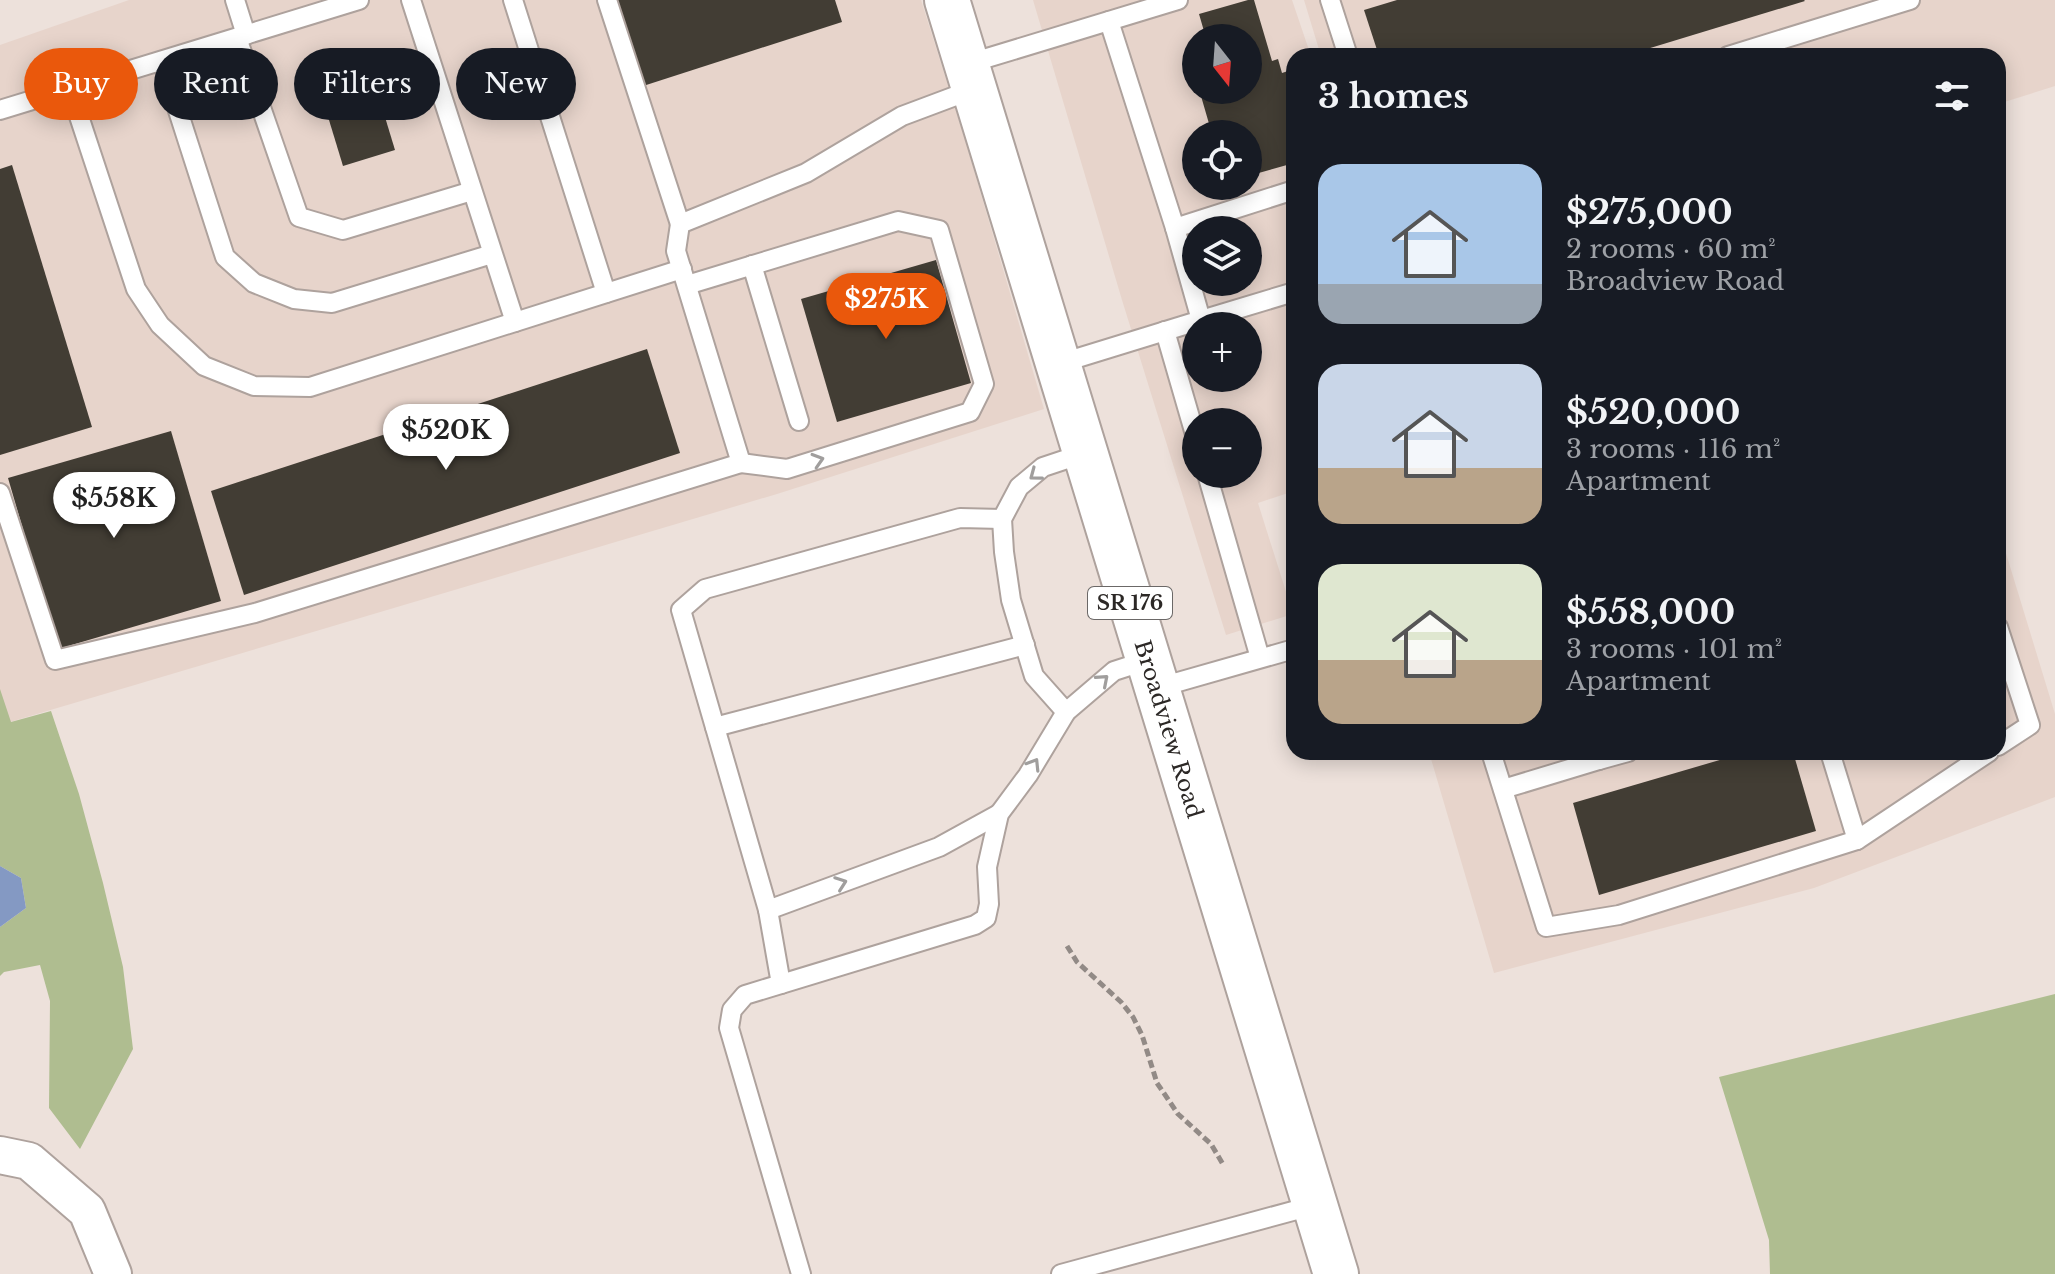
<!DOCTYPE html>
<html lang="en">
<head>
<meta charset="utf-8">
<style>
	:root { --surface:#171b24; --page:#20242c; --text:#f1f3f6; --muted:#9ea1a6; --accent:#ea580c }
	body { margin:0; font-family:"Libre Baskerville",serif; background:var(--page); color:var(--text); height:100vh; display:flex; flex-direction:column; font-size:30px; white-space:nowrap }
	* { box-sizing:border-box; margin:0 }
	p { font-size:26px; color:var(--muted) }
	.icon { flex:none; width:44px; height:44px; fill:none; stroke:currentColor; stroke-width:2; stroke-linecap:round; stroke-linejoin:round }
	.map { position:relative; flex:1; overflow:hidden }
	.side { position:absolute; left:1286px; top:48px; width:720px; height:712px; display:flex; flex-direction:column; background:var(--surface); border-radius:24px; box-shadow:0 4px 20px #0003 }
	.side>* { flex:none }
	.banner { position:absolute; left:24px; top:48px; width:760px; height:72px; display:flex; gap:16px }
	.needle { width:52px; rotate:163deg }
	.buttons { position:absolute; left:1182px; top:24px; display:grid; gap:16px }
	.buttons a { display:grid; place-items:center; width:80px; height:80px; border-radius:50%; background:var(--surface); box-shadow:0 4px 20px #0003; font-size:40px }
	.price { position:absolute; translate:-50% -68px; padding:0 18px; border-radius:28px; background:#fff; color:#222; font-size:26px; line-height:52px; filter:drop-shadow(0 2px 4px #0008) }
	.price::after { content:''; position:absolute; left:50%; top:48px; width:24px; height:18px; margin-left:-12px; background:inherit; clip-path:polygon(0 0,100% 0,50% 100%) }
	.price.active { background:var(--accent); color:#fff }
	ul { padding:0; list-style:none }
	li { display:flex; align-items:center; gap:24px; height:200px; padding:0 32px }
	li span { display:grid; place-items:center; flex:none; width:224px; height:160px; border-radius:24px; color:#555 }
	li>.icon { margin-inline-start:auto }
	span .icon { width:96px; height:96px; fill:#fffc; stroke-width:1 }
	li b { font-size:34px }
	h2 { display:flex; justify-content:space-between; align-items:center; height:96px; padding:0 32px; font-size:34px }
	.pill { padding:0 28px; border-radius:36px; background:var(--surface); box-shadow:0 4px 20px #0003; font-size:28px; line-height:72px }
	.pill.active { background:var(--accent); color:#fff }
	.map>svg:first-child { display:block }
</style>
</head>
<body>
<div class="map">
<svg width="2055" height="1274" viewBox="0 0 2055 1274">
	<rect width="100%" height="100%" fill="#ede1db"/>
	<g fill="#e7d4cb" fill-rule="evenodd">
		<polygon points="129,0 921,0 964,136 1044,409 777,494 0,725 0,45"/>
		<path d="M1033,0H1292L1311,56H1294V491L1258,503L1293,614L1226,635L1122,300ZM1196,38H1248V90H1196ZM1196,134H1248V186H1196ZM1196,230H1248V282H1196ZM1196,326H1248V378H1196ZM1196,422H1248V474H1196Z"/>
		<polygon points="1304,0 2055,0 2055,86 1998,104 1998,56 1321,56"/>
		<polygon points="1998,527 2055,714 2055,797 1814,888 1494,973 1429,752 1998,752"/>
	</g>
	<g fill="#afbd90">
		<polygon points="0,689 11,722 51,711 79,794 103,883 123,967 133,1049 80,1149 49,1108 50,1001 40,965 4,972 0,976 0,927 26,908 21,878 0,866"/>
		<polygon points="2055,994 2055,1274 1770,1274 1769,1240 1719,1077"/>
	</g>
	<polygon fill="#8499c3" points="0,866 21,878 26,908 0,927"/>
	<g fill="#423d34">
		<polygon points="612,0 835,0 842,22 640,87"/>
		<polygon points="1248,0 1254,0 1272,61 1278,59 1282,73 1294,69 1294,163 1248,176 1248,134 1212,134 1201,96 1215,92 1214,90 1248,90 1248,38 1206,38 1199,14"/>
		<polygon points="1397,0 1804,0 1805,1 1624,56 1379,56 1364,10"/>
		<polygon points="367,58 395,150 343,166 315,74"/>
		<polygon points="12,165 92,427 0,455 0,169"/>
		<polygon points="936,260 971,383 837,422 801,299"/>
		<polygon points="647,349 680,453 244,595 211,491"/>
		<polygon points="171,431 221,601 58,649 8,478"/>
		<polygon points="1747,752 1793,752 1816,831 1599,895 1573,803"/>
	</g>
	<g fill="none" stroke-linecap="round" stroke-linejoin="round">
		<defs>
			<g id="lane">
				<polyline points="235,0 246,35"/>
				<polyline points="411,0 515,322"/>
				<polyline points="513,0 606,293"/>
				<polyline points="607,0 680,224"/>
				<polyline points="1330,0 1348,56"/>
				<polyline points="1109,21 1175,228"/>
				<polyline points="237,38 299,217 343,230 472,191"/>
				<polyline points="1728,56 1910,0"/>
				<polyline points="162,61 225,257 254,283 294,299 332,303 492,254"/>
				<polyline points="967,64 1178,0"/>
				<polyline points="70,89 136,289 160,325 204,366 254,386 310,387 682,269"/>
				<polyline points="0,110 359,0"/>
				<polyline points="752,265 799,421"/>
				<polyline points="687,285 898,221 939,230 984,384 970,412 787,469 741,463"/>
				<polyline points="1201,320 1294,292"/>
				<polyline points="1165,331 1196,438"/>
				<polyline points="1058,364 1201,320 1175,228 1294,190"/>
				<polyline points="1207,474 1260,658"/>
				<polyline points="0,493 55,660 255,613 741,463 676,251 680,224 806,173 902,116 974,89"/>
				<polyline points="1998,627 2030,725 1998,746"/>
				<polyline points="1157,688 1294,649"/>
				<polyline points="1066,712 1034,676 1011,600 1004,552 1002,519 1019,487 1043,467 1085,453"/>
				<polyline points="715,727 1025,645"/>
				<polyline points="1491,752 1546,927 1619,915 1857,840 1830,752"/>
				<polyline points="1599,760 1628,752"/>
				<polyline points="1503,789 1599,760 1597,752"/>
				<polyline points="1857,840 1989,752"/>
				<polyline points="768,910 939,847 999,814"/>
				<polyline points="781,984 768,910 681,610 705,589 960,518 1002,519"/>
				<polyline points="801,1274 729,1028 732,1010 745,995 975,925 986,918 989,904 987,867 999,814 1028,775 1066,712 1114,671 1148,660"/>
				<polyline points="1061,1274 1315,1205"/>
			</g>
			<polyline id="street" points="0,1155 29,1161 87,1211 113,1274"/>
			<polyline id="primary" points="947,0 1336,1274"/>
		</defs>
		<use href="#lane" stroke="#aea29d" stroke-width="22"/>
		<use href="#street" stroke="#aea29d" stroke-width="40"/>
		<use href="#primary" stroke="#aea29d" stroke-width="48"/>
		<polyline stroke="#928a86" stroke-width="5" stroke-dasharray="8 4" stroke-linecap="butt" points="1067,946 1077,962 1121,1002 1133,1017 1142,1035 1157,1083 1178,1114 1211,1144 1224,1166"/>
		<use href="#lane" stroke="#fff" stroke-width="18"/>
		<use href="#street" stroke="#fff" stroke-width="36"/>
		<use href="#primary" stroke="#fff" stroke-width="44"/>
	</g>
	<defs><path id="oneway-chevron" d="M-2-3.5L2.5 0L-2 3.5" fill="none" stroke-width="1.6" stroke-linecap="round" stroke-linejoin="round" transform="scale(2)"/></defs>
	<g stroke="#a09e9d">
		<use href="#oneway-chevron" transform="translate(818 460) rotate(-17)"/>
		<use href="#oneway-chevron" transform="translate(1035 475) rotate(143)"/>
		<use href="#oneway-chevron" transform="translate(1103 680) rotate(-41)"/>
		<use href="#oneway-chevron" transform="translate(1034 764) rotate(-58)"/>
		<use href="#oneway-chevron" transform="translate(841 883) rotate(-20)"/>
	</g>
	<g text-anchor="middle" stroke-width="8" stroke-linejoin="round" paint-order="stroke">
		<rect fill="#fff" stroke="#6b6867" stroke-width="2" x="1088" y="587" width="84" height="32" rx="6"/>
		<g font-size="20" font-weight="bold" fill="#2c2826">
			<text x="1130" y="610">SR 176</text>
		</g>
		<g font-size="22" fill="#2c2826" stroke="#fff">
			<text transform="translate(1169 729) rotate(73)" y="8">Broadview Road</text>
		</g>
	</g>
</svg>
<div class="buttons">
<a><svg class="needle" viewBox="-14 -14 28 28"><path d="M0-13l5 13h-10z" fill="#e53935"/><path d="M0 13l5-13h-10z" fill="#9ea1a6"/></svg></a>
<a><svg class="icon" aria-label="locate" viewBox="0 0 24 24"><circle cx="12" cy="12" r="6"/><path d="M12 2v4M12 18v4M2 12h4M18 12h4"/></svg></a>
<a><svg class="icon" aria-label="layers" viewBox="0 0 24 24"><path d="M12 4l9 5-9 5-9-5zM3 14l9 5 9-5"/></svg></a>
<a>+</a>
<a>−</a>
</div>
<b class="price active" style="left:886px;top:341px">$275K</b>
<b class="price" style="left:446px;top:472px">$520K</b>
<b class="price" style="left:114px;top:540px">$558K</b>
<div class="banner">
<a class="pill active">Buy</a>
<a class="pill">Rent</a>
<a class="pill">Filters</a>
<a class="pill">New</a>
</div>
<section class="side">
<h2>3 homes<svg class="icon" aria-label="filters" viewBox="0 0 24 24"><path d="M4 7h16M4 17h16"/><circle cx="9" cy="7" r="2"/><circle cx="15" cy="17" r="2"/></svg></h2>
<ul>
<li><span style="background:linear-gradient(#a9c7e8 75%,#9aa5b1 0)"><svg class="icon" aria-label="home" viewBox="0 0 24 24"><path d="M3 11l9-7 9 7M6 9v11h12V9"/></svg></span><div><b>$275,000</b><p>2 rooms · 60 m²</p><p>Broadview Road</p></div></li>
<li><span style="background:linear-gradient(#c9d6e8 65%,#b9a48a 0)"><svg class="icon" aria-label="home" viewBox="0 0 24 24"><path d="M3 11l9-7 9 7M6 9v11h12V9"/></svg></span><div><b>$520,000</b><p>3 rooms · 116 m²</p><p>Apartment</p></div></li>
<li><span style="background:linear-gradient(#dfe7d0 60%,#b9a48a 0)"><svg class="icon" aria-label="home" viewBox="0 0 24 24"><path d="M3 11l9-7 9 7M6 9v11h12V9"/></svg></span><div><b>$558,000</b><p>3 rooms · 101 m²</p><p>Apartment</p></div></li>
</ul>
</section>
</div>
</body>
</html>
